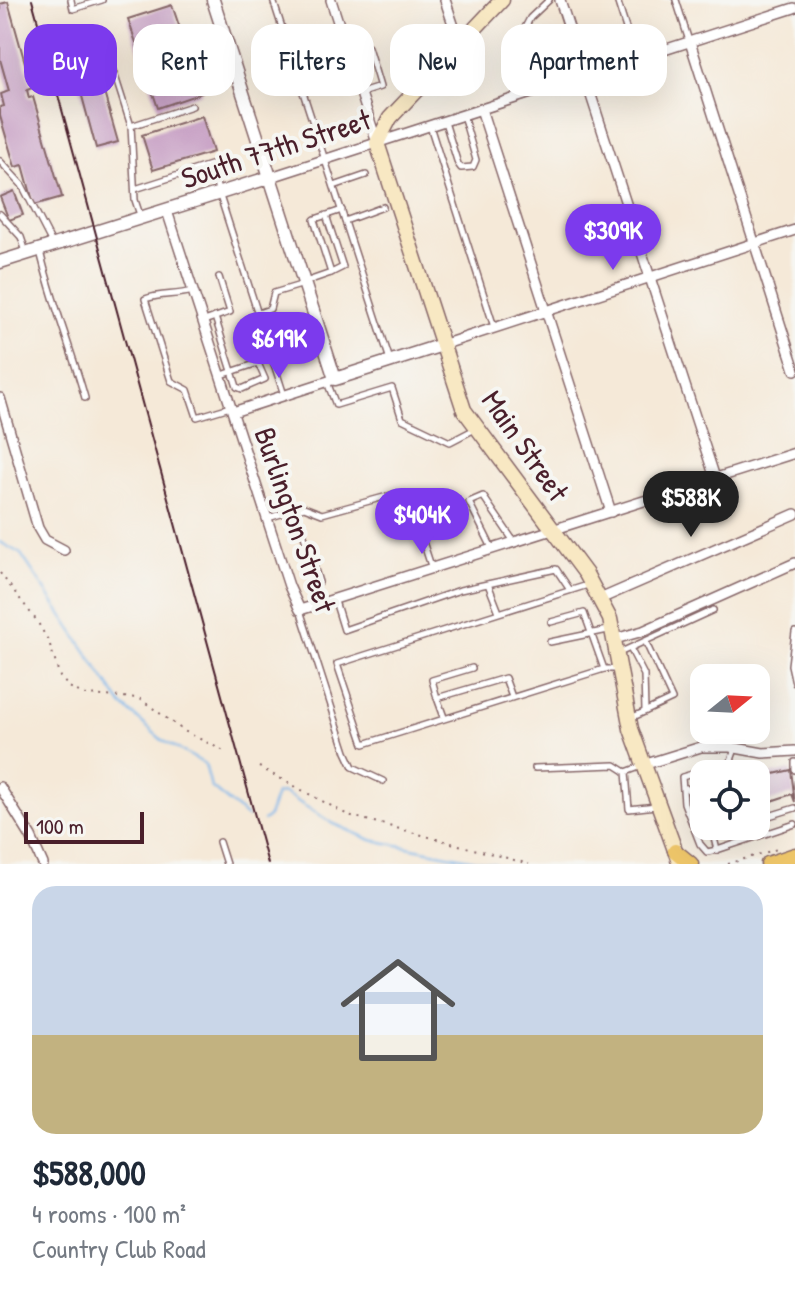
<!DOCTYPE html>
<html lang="en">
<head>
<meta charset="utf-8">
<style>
	:root { --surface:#fff; --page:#f6f6f7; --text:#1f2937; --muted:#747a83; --line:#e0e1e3; --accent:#7c3aed }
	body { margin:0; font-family:"Patrick Hand",sans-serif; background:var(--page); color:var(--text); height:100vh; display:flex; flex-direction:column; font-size:30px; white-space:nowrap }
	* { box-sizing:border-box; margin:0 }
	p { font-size:26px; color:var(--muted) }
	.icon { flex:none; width:44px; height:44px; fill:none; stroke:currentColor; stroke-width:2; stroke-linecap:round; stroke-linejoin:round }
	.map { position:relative; height:864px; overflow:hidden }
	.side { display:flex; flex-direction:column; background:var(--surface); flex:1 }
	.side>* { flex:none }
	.banner { position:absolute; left:24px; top:24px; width:748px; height:72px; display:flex; gap:16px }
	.needle { width:52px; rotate:72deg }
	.fabs { position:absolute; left:690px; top:664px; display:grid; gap:16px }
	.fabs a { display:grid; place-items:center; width:80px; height:80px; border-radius:16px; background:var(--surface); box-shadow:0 8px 32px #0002; font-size:40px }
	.scale { position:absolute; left:24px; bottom:20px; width:120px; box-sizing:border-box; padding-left:8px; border:4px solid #4a1f2b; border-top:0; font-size:22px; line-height:28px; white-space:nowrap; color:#4a1f2b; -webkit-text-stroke:6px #f6f6f2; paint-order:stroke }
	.price { position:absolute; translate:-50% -68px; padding:0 18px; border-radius:28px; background:var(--accent); color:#fff; font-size:26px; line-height:52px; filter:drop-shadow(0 2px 4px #0008) }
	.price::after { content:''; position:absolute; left:50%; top:48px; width:24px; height:18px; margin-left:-12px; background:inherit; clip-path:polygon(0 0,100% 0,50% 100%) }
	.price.selected { background:#222; color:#fff }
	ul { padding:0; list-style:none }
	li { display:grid; align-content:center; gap:16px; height:424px; padding:0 32px }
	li+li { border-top:2px solid var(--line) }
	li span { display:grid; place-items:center; height:248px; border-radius:24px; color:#555 }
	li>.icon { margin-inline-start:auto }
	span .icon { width:144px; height:144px; fill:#fffc; stroke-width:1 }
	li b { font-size:34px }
	.chip { padding:0 28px; border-radius:24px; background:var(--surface); box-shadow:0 8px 32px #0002; font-size:28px; line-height:72px }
	.chip.selected { background:var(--accent); color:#fff }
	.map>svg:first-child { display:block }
</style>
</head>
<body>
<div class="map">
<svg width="795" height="864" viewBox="0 0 795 864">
	<rect width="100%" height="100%" fill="#f6f6f2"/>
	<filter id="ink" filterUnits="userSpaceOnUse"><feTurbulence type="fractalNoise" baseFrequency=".0125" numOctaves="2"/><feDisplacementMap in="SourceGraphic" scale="16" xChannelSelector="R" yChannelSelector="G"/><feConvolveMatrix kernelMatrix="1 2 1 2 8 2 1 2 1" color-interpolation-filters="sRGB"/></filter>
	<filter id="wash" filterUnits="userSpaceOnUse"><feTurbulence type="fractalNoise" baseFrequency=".006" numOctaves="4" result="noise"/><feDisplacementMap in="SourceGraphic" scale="32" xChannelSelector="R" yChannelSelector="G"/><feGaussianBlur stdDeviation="1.8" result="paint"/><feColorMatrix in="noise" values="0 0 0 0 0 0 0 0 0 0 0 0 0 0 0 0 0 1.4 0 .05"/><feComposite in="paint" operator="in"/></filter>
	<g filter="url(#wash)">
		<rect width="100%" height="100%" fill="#f5e9d8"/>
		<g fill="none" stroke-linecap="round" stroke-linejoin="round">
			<g stroke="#79b6ec" stroke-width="2">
				<polyline points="0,542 21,554 122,705 162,740 205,764 211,787 247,817"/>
				<polyline points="263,821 268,817 276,794 284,793 334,824 371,840 495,864"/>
			</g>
		</g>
		<g id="blocks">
			<g fill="#c9a3c6">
				<polygon points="8,2 32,88 27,90 29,98 33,97 62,197 34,205 23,165 15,167 0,116 0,107 4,106 1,94 9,91 0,59 0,4"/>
				<polygon points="172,5 202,93 158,108 128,19"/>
				<polygon points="97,68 118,142 96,148 76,74"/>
				<polygon points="202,116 213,152 153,170 142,135"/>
				<polygon points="14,191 23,215 9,220 0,197"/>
				<polygon points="791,770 795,802 792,794 756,806 756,778"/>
			</g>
		</g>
	</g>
	<g filter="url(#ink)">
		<use href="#blocks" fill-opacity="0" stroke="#866668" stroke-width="2"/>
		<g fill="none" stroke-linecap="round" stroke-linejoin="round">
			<defs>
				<g id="service">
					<polyline points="71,0 73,9 102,0"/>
					<polyline points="273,0 390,360"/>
					<polyline points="617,0 636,60"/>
					<polyline points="676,0 689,41"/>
					<polyline points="349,53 368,47 380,87 361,93"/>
					<polyline points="109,57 131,126 135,200 141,218"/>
					<polyline points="533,92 519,39 530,18 549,0"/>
					<polyline points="445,122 458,164 461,168 473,167 476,160 463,115"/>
					<polyline points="131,126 192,106"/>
					<polyline points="430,126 494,327"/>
					<polyline points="0,161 22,185 53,245"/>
					<polyline points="334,186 366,175"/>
					<polyline points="135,189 210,165 284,395"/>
					<polyline points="0,214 21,237 26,252"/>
					<polyline points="326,215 343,267 331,273 314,220 315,219 342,210"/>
					<polyline points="345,221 383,207"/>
					<path d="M40,251C52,302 71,348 85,398"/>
					<polyline points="305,282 331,273"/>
					<path d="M192,291C175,296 162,293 145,299L171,381L188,390L197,417L230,407"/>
					<polyline points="258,313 270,309 274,293 304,284"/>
					<polyline points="215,317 237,387 242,389 265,379 258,363 222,375"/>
					<polyline points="204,321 230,312 219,277"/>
					<polyline points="327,382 336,405 392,388 402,419 450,442 475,429"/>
					<polyline points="296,510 319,582"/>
					<polyline points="268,518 304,507 322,514 395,494 410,502 432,569"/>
					<polyline points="493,550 469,502 483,496 515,543"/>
					<polyline points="488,584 499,612"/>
					<polyline points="591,584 337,664 364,744 604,669 617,669"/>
					<polyline points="335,601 344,630 460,590 556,569 570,590"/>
					<polyline points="300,610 346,752 353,767 383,781"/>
					<polyline points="551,622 584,613 604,669"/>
					<polyline points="795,632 791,665 795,683"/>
					<polyline points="550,642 608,630"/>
					<polyline points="631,650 644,675 645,711"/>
					<polyline points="619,653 713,610"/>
					<polyline points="437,698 432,680 472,668"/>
					<polyline points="444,717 437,698 505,678 512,697"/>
					<polyline points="631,718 672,699 646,643"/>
					<polyline points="735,749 730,763 682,777 684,803 700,844 707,852 717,850 795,824"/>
					<polyline points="795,762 795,770"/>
					<polyline points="730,763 736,769 758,768"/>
					<polyline points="642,766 626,772 629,809 656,806"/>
					<polyline points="535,768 615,765 626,772"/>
					<polyline points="686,788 695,796 702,818"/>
					<polyline points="756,820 795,808"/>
					<polyline points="706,828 713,834 717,850"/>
					<polyline points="713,834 737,826"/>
					<polyline points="219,842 226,864"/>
				</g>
				<g id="minor">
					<polyline points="331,0 377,143"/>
					<polyline points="445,0 460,45"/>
					<polyline points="560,0 715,478"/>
					<polyline points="690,42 795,370"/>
					<polyline points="481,109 611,512"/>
					<polyline points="271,177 794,8"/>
					<polyline points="167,211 289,586 300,610 795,453"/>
					<polyline points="442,345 795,230"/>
					<polyline points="0,398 38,528 45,540 64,550"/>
					<polyline points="233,412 335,379"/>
					<polyline points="600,599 795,514"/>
					<polyline points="615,639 643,631 795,563"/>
					<polyline points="643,765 701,747 730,747 763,753 795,751"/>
					<polyline points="0,787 31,837 43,864"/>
				</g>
				<g id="tertiary">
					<polyline points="213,0 335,379 442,345"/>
					<polyline points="0,262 271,177"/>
				</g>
				<polyline id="secondary" points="502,0 390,118 377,143 464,410 586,574 610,619 631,729 679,861"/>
				<g id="primary">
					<polyline points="675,851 691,864"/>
					<polyline points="768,864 795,855"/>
				</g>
			</defs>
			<use href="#service" stroke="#866668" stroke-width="8"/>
			<use href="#minor" stroke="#866668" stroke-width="12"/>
			<use href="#tertiary" stroke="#866668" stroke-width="15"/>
			<use href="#secondary" stroke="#866668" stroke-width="17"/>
			<use href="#primary" stroke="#866668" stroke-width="17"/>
			<g stroke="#866668" stroke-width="2" stroke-dasharray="2 6" stroke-linecap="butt">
				<polyline points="0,573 37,621 49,642 60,677 69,687 85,695 139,698 184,731 224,751"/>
				<polyline points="259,767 348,815 529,864"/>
				<polyline points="728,864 777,849"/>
			</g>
			<use href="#service" stroke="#fff" stroke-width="5"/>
			<use href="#minor" stroke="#fff" stroke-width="9"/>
			<use href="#tertiary" stroke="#fff" stroke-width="12"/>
			<use href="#secondary" stroke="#f8e8c3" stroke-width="14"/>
			<use href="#primary" stroke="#edc569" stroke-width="14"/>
			<polyline stroke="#4a1f2b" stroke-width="2" points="32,0 268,864"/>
		</g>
	</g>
	<g text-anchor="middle" stroke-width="8" stroke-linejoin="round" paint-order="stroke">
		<g font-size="30" fill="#4a1f2b" stroke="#f6f6f2">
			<text transform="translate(276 149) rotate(-18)" y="10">South 77th Street</text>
			<text transform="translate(525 446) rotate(55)" y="10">Main Street</text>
			<text transform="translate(295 520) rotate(71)" y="10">Burlington Street</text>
		</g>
	</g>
</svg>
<div class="fabs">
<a><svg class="needle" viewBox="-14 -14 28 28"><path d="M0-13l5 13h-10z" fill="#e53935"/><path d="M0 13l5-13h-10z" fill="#747a83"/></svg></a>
<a><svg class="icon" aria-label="locate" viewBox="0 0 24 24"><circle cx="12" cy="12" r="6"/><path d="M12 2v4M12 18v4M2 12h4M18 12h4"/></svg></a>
</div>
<div class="scale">100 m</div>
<b class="price" style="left:613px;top:272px">$309K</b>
<b class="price" style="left:279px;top:380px">$619K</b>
<b class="price selected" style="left:691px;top:539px">$588K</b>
<b class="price" style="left:422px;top:556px">$404K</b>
<div class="banner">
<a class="chip selected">Buy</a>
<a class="chip">Rent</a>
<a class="chip">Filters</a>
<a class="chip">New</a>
<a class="chip">Apartment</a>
</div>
</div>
<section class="side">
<ul>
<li><span style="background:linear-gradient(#c9d6e8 60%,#c2b280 0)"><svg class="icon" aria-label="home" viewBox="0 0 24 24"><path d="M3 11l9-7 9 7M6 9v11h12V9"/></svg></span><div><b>$588,000</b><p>4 rooms · 100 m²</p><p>Country Club Road</p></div></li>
</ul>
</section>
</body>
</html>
